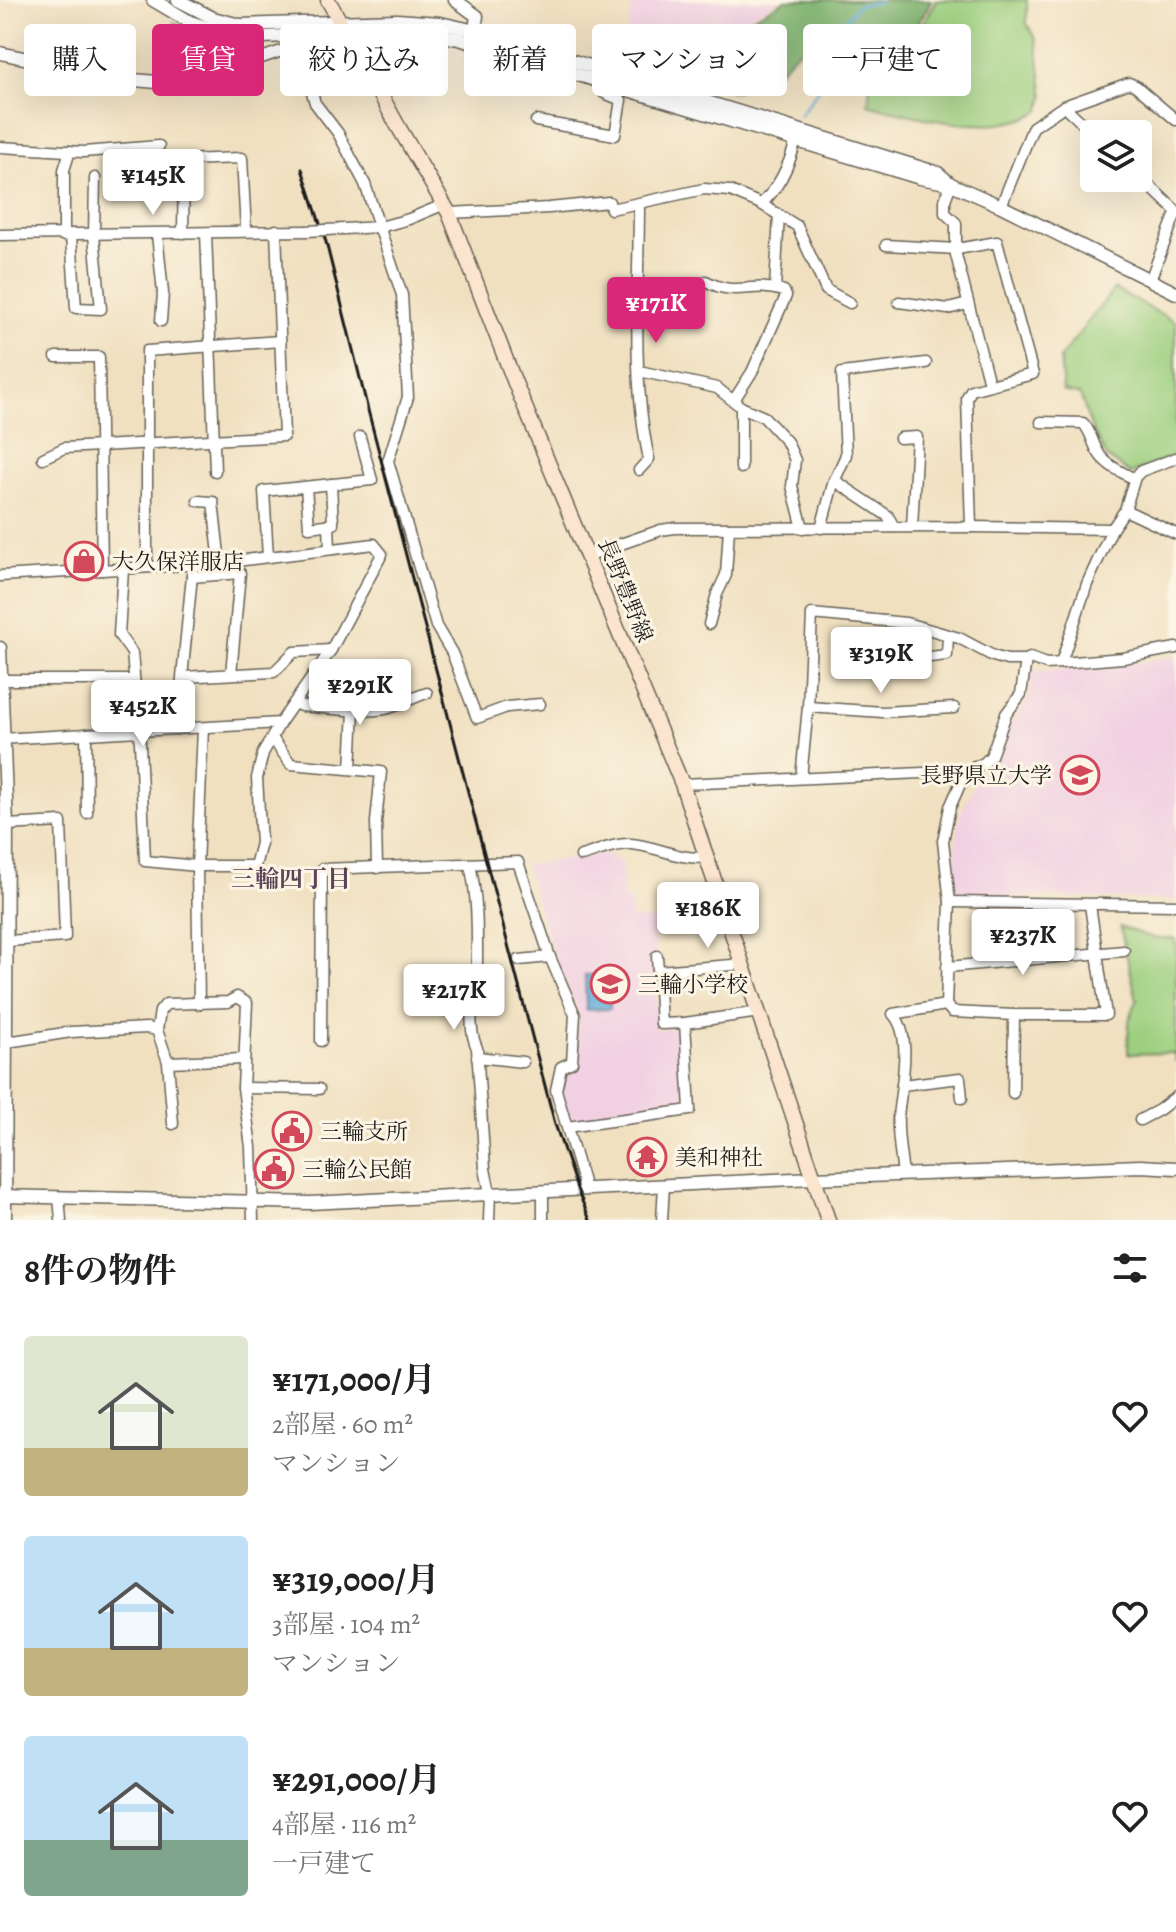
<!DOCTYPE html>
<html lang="ja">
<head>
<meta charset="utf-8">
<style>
	:root { --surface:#fff; --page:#f2f2f2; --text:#222; --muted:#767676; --accent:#db2777 }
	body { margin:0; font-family:Alegreya,"Noto Serif JP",serif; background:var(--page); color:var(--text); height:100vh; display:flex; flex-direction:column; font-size:30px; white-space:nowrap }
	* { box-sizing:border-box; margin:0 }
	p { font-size:26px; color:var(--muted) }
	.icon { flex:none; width:44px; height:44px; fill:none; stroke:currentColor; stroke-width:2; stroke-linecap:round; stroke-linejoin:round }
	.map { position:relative; height:1220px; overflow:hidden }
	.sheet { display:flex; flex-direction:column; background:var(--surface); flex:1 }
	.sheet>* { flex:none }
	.top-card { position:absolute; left:24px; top:24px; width:1128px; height:72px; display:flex; gap:16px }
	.tools { position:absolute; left:1080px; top:120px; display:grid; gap:16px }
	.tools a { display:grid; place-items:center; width:72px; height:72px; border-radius:8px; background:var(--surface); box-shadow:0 8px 32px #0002; font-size:40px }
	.price { position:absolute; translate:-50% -68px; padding:0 18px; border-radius:8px; background:#fff; color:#222; font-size:26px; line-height:52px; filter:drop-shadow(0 2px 4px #0008) }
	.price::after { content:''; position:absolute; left:50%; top:48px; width:24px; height:18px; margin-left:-12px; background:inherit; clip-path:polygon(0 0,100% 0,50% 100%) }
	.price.selected { background:var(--accent); color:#fff }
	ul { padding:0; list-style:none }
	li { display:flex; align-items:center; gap:24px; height:200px; padding:0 24px }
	li span { display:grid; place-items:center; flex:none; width:224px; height:160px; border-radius:8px; color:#555 }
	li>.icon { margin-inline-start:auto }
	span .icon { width:96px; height:96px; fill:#fffc; stroke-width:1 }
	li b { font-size:34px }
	h2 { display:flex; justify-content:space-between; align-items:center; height:96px; padding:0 24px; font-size:34px }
	.tag { padding:0 28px; border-radius:8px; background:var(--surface); box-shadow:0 8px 32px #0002; font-size:28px; line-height:72px }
	.tag.selected { background:var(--accent); color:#fff }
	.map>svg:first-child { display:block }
</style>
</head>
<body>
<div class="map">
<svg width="1176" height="1220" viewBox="0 0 1176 1220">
	<rect width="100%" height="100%" fill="#fcf5e5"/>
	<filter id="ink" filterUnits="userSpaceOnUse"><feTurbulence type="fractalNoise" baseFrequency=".0125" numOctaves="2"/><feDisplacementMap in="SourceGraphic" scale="16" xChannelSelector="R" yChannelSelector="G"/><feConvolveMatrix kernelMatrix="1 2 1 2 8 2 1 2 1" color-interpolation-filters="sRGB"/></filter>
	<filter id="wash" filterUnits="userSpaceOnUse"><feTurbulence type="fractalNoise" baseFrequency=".006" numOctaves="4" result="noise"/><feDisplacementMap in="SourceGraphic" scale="32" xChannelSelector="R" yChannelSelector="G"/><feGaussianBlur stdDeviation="1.8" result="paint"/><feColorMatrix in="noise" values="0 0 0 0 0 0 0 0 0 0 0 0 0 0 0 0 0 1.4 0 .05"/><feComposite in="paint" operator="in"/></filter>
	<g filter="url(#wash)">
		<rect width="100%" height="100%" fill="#f0e0c0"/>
		<g fill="#f1d0e2">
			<polygon points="634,0 780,0 736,24 700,23 695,39 627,30"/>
			<polygon points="1176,656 1176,900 957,895 954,859 960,814 976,781 991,769 1001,754 1009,728 1030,695 1031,668 1037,671 1104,668"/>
			<polygon points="607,853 622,863 623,897 631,900 631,918 655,920 657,1030 681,1027 685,1107 568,1122 561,1091 569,1068 576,1066 578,1011 554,956 525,865"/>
		</g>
		<g fill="#9dcf7f" stroke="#5c764e" stroke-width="2">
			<path d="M935,0H1027V24L1036,39L1044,97L1040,111C995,139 915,117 868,104C870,87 870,68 882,55C901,36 928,28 935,0Z"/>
			<path d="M174,22L219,44L221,51L214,62C199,57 185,39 173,28Z"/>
			<polygon points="1114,289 1176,322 1176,454 1131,474 1107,457 1091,427 1080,395 1063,391 1060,358"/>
			<polygon points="1120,927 1154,938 1176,939 1176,1062 1174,1053 1128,1054 1129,1021 1137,1000"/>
		</g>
		<path fill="#7eb26e" stroke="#4d6745" stroke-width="2" d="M786,0H931C924,22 897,45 875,53L877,22H851L836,34L799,50L777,73L734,92L684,78L703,26H737Z"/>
		<polygon fill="#5faad7" stroke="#3e637a" stroke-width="2" points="609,974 610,1009 586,1010 585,975"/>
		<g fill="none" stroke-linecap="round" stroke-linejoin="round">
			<polyline stroke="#5faad7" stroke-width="3" points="800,115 820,87 826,62 841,47 843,23 858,5 876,3 880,0"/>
		</g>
	</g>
	<g filter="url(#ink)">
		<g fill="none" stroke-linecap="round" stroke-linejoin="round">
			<defs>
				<g id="minor">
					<polyline points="296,36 315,103 338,133 365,184 402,295 408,397 388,461 436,626 452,653 477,718 507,707 540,704"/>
					<polyline points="244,64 299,45"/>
					<polyline points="1064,106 1094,134"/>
					<polyline points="536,121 615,135 621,100 604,93 606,83"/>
					<polyline points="0,147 83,152 159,146"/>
					<polyline points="1138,175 1176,211"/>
					<polyline points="951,184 945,200 945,213 956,223 956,255 989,384"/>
					<path d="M639,204C639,286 631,378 649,459L639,470"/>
					<path d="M761,204C779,188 790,163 796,140"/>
					<polyline points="1001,206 1033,127 1064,106 1129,83 1136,86 1176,120"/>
					<polyline points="449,213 549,208 609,202 611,209 704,189 730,191 761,204 797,226 826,290 850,303"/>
					<polyline points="326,230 380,227 409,219 445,204"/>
					<polyline points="183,233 184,160 242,158 246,231"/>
					<polyline points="206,233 215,471"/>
					<polyline points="157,234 163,293 161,321"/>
					<polyline points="0,235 306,231"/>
					<polyline points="64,236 64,170 70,151"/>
					<polyline points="71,236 76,308 101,309 94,235 95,178"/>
					<polyline points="1150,280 1176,213"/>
					<path d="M706,281C736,298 752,281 784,291L786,296L752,372L734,400"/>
					<polyline points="775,289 779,215"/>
					<polyline points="899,302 948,309 968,304"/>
					<polyline points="56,357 99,357 102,570"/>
					<polyline points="639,371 717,388 741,407 764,417 787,442 795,460 792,486 803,528"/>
					<polyline points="741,407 741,468"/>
					<path d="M1041,422L1083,423C1091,431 1092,442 1098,452C1105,465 1122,472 1134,479"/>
					<polyline points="900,438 917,437 912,527"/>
					<polyline points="43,458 64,448 284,436 276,230"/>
					<polyline points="834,480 888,516 894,527"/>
					<polyline points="306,487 309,527 333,524 331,484"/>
					<polyline points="198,501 213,502 220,563"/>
					<polyline points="1125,510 1176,534"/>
					<polyline points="329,525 330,549"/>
					<polyline points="821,528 833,484 846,455 842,373 926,363"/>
					<polyline points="1112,529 1125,510 1135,477 1141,471 1176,458"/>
					<polyline points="589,555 661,530 675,528 971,527 967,398 971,390 1033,374 997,242 957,249 886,245"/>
					<polyline points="268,557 264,491 372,480 360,437"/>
					<polyline points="147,567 147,351 280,341"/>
					<polyline points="0,576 220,563 374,544 382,554 331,650 280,723 263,753 257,778 261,843 255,866 197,866 145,861 140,743 132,653 119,635 123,570"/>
					<polyline points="192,577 240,573 231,674"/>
					<polyline points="709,624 717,594 726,575 729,528"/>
					<polyline points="896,661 947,655 948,635"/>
					<polyline points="1061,663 1123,658 1176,648"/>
					<polyline points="183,677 274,672 294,652 331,650"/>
					<polyline points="2,680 134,680"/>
					<path d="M294,703L301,706C328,708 358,713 385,709C397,707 413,697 427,693"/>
					<polyline points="808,707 883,712 954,708"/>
					<polyline points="177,729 193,565"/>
					<polyline points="86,734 87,813"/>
					<polyline points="272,738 291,764 381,772 376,822 377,868"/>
					<polyline points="0,739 280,723"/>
					<polyline points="351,769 354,710"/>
					<polyline points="801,778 808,707 812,614 906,623 959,638 993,656 1007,660 1026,660"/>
					<polyline points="682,784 966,771 984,763 991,756 1006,714 1021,694 1026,660 1030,658 1046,664 1061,663 1087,584 1112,529 971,527"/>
					<polyline points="7,825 61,822 65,937 7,941"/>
					<path d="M581,856C597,852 614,843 631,844C658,846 679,861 708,857"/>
					<path d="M470,865C478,898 477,932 477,966C476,993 465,1023 477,1048L485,1169L490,1193L489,1220"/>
					<polyline points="950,902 1176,905"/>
					<polyline points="657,956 658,971 744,964"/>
					<polyline points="519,960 550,957"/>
					<polyline points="947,967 1124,951"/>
					<polyline points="658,971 661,1024 685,1023 759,1012"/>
					<polyline points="199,1004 197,866 203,728"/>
					<polyline points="946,1005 950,902 943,841 950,807 966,771"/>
					<polyline points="157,1030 160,1011 166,1004 228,1002 237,997 247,1003 243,1088 251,1147 253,1220"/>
					<polyline points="321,1041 322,869 518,862 550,957 575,1015 572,1062 561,1067 556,1090 585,1189"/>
					<polyline points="7,1042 71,1032 147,1028 157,1030 168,1062 173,1124"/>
					<polyline points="477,1057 523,1062"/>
					<polyline points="168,1062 244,1059"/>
					<polyline points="902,1085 960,1078 962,1098"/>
					<polyline points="243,1088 319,1089"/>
					<polyline points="1013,1093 1014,1015"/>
					<polyline points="1140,1120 1159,1110 1176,1097"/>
					<polyline points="567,1127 690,1110 685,1023"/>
					<path d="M903,1175C901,1156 897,1136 898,1118C900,1090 914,1036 893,1014L946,1005L952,1012L1014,1015H1106L1090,905"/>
					<polyline points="543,1191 543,1220"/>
					<polyline points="59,1197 61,1220"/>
					<polyline points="662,1220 664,1185"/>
				</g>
				<g id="tertiary">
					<polyline points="153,0 190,22 238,38 412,31 459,39 920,178 951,184"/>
					<polyline points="178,0 213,18 240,25 397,20 440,23 476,31 938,173 951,184 1001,206 1176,293"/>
					<polyline points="455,0 477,16 474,37"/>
					<polyline points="0,53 122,79 169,83 215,69 227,61 239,32"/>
					<polyline points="0,648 7,825 5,1220"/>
					<polyline points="0,1196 310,1203 813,1178 1140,1166 1176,1168"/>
				</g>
				<polyline id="secondary" points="328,0 399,128 449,213 515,383 682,784 828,1220"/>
			</defs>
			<use href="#minor" stroke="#666155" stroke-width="13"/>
			<use href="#tertiary" stroke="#666155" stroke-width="15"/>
			<use href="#secondary" stroke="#666155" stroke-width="17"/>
			<use href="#minor" stroke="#fff" stroke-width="10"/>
			<use href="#tertiary" stroke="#fff" stroke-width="12"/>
			<use href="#secondary" stroke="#fbe5cf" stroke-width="14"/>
			<polyline stroke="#1c1c1c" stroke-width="3" points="302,169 326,242 369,414 555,1124 577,1189 590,1220"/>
			<defs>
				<polyline id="minor-bridge" points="306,231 326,230"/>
			</defs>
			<use href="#minor-bridge" stroke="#666155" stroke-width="13" stroke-linecap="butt"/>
			<use href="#minor-bridge" stroke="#fff" stroke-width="10"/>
		</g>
	</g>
	<defs>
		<symbol id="shop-ring" viewBox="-11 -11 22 22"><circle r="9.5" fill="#fcf5e5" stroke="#d1495b" stroke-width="1.5"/><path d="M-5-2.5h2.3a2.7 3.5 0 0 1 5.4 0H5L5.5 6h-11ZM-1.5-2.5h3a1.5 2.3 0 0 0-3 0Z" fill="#d1495b"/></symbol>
		<symbol id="school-ring" viewBox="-11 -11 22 22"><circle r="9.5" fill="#fcf5e5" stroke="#d1495b" stroke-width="1.5"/><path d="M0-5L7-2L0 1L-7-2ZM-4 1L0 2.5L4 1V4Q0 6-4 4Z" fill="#d1495b"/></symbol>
		<symbol id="civic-ring" viewBox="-11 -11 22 22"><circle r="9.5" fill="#fcf5e5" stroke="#d1495b" stroke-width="1.5"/><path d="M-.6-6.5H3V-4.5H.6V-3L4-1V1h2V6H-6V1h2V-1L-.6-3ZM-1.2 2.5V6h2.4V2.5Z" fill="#d1495b"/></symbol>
		<symbol id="temple-ring" viewBox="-11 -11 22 22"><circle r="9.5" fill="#fcf5e5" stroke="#d1495b" stroke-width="1.5"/><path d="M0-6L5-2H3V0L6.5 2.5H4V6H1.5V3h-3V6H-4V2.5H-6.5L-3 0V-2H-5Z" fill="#d1495b"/></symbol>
	</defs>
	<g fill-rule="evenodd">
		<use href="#shop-ring" x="62" y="539" width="44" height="44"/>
		<use href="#school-ring" x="1058" y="753" width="44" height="44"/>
		<use href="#school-ring" x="588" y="962" width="44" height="44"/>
		<use href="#civic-ring" x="270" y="1109" width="44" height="44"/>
		<use href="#temple-ring" x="625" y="1135" width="44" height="44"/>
		<use href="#civic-ring" x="252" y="1147" width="44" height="44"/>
	</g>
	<g text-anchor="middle" stroke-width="6" stroke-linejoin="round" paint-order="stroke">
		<g font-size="22" fill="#1c1c1c" stroke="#fcf5e5" text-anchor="start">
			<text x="112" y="569">大久保洋服店</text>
			<text x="1052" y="783" text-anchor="end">長野県立大学</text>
			<text x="638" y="992">三輪小学校</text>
			<text x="320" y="1139">三輪支所</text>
			<text x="675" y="1165">美和神社</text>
			<text x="302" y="1177">三輪公民館</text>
		</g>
		<g font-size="22" fill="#1c1c1c" stroke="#fcf5e5">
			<text transform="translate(626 590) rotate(68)" y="8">長野豊野線</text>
		</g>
		<g font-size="24" font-weight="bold" fill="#5b4458" stroke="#fcf5e5">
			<text x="291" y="887">三輪四丁目</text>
		</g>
	</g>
</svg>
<div class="tools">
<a><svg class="icon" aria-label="layers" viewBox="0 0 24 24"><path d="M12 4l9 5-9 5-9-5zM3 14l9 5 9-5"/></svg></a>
</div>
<b class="price" style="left:153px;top:217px">¥145K</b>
<b class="price selected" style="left:656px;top:345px">¥171K</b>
<b class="price" style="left:881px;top:695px">¥319K</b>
<b class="price" style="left:360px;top:727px">¥291K</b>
<b class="price" style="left:143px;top:748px">¥452K</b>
<b class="price" style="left:708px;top:950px">¥186K</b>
<b class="price" style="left:1023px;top:977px">¥237K</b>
<b class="price" style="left:454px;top:1032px">¥217K</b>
<div class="top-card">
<a class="tag">購入</a>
<a class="tag selected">賃貸</a>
<a class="tag">絞り込み</a>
<a class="tag">新着</a>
<a class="tag">マンション</a>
<a class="tag">一戸建て</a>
</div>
</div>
<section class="sheet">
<h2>8件の物件<svg class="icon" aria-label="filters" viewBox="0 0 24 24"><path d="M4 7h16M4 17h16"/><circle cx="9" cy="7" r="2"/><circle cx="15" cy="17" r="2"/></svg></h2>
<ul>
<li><span style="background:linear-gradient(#dfe7d0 70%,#c2b280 0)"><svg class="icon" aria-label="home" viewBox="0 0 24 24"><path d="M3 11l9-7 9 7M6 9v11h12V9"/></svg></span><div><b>¥171,000/月</b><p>2部屋 · 60 m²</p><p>マンション</p></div><svg class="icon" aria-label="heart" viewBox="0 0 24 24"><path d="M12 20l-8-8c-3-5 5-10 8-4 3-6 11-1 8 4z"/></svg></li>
<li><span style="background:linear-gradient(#bfe0f5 70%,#c2b280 0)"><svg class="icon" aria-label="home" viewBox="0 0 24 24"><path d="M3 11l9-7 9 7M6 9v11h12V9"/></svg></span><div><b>¥319,000/月</b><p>3部屋 · 104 m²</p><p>マンション</p></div><svg class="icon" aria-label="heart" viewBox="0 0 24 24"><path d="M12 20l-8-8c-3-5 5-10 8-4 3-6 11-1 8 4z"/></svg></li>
<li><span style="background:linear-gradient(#bfe0f5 65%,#7fa58c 0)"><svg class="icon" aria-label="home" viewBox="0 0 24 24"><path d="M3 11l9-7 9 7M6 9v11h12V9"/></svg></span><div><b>¥291,000/月</b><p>4部屋 · 116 m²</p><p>一戸建て</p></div><svg class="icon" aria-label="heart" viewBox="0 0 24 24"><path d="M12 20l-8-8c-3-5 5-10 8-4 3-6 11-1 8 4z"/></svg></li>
</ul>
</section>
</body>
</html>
